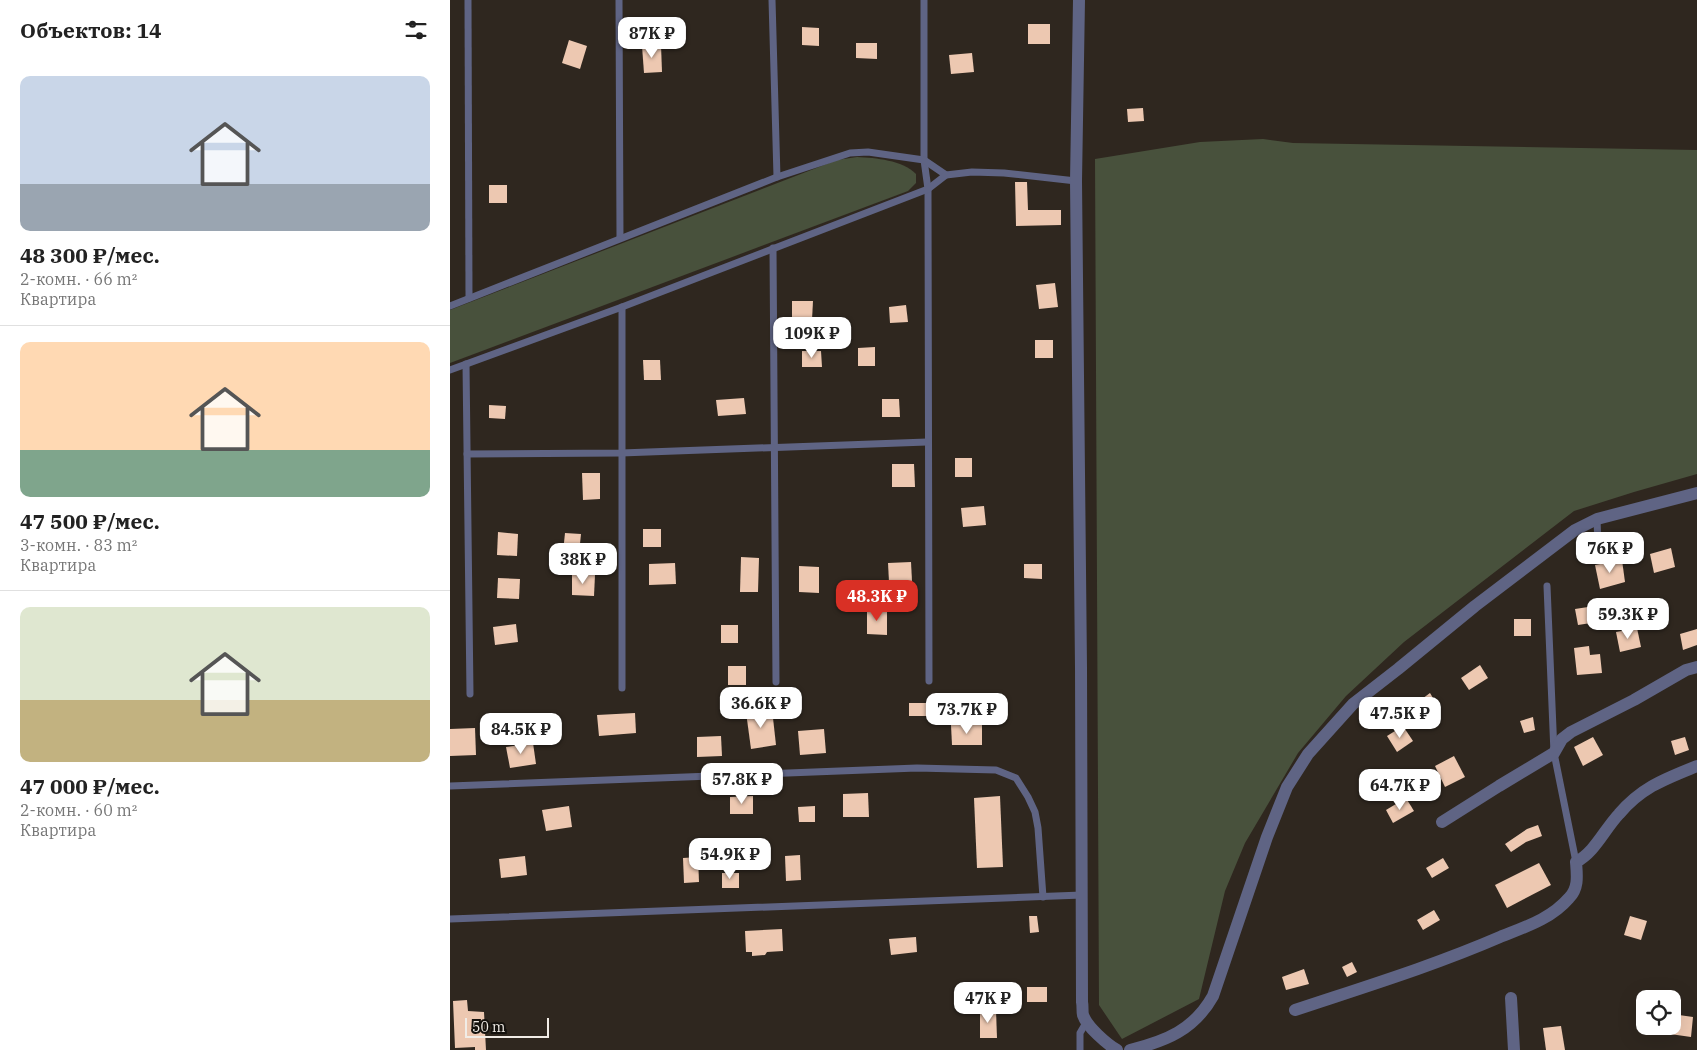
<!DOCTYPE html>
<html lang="ru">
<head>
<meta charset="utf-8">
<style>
	:root { --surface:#fff; --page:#f2f2f2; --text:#222; --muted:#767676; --line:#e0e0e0; --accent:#d93025 }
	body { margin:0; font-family:"IBM Plex Serif",serif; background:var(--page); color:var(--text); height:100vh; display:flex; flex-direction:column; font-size:19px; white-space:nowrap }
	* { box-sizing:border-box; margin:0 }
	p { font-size:16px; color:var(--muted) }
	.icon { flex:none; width:28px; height:28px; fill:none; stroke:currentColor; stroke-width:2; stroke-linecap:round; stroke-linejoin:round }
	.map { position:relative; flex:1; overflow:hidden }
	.sheet { display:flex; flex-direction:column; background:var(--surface); width:450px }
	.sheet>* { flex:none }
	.tools { position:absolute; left:1186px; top:990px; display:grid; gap:10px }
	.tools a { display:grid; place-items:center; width:45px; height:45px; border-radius:10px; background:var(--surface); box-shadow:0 5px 20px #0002; font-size:25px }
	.scale { position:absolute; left:15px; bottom:12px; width:84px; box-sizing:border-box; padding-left:5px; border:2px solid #f1ece6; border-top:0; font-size:14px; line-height:18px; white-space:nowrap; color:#f1ece6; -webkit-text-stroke:4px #14110d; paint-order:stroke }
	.price { position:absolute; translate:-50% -42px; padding:0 11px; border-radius:10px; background:#fff; color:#222; font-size:16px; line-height:32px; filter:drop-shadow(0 1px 2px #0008) }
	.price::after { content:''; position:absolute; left:50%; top:30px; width:15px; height:11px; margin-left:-8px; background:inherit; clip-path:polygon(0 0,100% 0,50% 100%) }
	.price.selected { background:var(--accent); color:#fff }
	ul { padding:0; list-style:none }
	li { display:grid; align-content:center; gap:10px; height:265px; padding:0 20px }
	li+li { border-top:1px solid var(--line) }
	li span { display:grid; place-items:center; height:155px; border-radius:10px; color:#555 }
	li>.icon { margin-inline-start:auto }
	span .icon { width:90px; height:90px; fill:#fffc; stroke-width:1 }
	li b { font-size:21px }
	h2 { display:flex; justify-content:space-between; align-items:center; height:60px; padding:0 20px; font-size:21px }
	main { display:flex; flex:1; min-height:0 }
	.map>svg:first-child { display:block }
</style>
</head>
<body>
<main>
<section class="sheet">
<h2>Объектов: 14<svg class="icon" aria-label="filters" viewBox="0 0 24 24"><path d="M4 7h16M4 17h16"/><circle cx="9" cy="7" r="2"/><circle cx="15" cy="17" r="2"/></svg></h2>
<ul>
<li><span style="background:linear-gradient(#c9d6e8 70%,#9aa5b1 0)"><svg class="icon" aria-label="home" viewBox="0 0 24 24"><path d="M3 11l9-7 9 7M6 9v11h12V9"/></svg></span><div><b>48 300 ₽/мес.</b><p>2-комн. · 66 m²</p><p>Квартира</p></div></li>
<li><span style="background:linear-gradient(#ffd9b3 70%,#7fa58c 0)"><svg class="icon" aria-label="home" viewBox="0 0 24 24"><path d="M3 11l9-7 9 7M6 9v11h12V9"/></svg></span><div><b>47 500 ₽/мес.</b><p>3-комн. · 83 m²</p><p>Квартира</p></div></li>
<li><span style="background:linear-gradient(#dfe7d0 60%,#c2b280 0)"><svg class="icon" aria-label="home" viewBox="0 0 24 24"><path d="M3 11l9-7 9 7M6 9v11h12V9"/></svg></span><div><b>47 000 ₽/мес.</b><p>2-комн. · 60 m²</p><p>Квартира</p></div></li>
</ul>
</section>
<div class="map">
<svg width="1247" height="1050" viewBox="0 0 1247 1050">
	<rect width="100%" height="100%" fill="#2f271f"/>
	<g fill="#48513c">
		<polygon points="813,139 843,143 1247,150 1247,474 1184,492 1124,511 954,642 896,696 848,753 795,843 775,891 749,999 672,1039 649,1005 645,159 750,142"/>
		<path d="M407,157C426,158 452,160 466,174V183L458,191L0,363V310L387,160Z"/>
	</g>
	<g fill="#edc8b1">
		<rect x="578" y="24" width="22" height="20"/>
		<polygon points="352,27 369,28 369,46 352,45"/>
		<polygon points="119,40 137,46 130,69 112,63"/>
		<polygon points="406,43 427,43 427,59 406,58"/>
		<polygon points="211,45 212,72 194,73 192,46"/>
		<polygon points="522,53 524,72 501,74 499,55"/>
		<polygon points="693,108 694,121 678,122 677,109"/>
		<polygon points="565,182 577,182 578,210 611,210 611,225 566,226"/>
		<rect x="39" y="185" width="18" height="18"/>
		<polygon points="605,283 608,307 589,309 586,285"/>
		<polygon points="342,301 363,301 362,320 342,319"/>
		<polygon points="456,305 458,322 440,323 439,307"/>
		<rect x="585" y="340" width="18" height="18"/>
		<polygon points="425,347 425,366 408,366 408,348"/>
		<polygon points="352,351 371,351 372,367 352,367"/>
		<polygon points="193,360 210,360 211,380 194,380"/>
		<polygon points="294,398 296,414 268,416 266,400"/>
		<polygon points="432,399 449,399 450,417 432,417"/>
		<polygon points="39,405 56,406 55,419 39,418"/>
		<rect x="505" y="458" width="17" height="19"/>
		<polygon points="442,464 464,464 465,487 442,487"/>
		<polygon points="132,473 150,473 150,499 133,500"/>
		<polygon points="534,506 536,525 513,527 511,508"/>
		<rect x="193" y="529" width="18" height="18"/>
		<polygon points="48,532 68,534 67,556 47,555"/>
		<polygon points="115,533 131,534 129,553 113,552"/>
		<polygon points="1221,548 1225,567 1204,573 1200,554"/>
		<polygon points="291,557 309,558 308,592 290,592"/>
		<polygon points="1172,560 1175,582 1150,589 1145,565"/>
		<polygon points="461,562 462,581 439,582 438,563"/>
		<polygon points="225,563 226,584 199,585 199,564"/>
		<polygon points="574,564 592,564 592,579 574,578"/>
		<polygon points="349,566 369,567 369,593 349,592"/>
		<polygon points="122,575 145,575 144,596 122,595"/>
		<polygon points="48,578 70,579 69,599 47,598"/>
		<polygon points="1138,607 1141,623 1128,625 1125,609"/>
		<polygon points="417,609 437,609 437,635 417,634"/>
		<rect x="1064" y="619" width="17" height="17"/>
		<polygon points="66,624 68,642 45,645 43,627"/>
		<rect x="271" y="625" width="17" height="18"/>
		<polygon points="1187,628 1191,647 1170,652 1166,632"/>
		<polygon points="1247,629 1247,645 1233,650 1230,634"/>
		<polygon points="1139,646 1140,655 1150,654 1152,673 1127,675 1124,648"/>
		<polygon points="1030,665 1038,678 1019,690 1011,678"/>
		<rect x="278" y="666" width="18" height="19"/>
		<polygon points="980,693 989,708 971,721 961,707"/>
		<rect x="459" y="703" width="22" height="13"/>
		<polygon points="322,709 326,745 301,749 296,712"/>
		<polygon points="185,713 186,733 149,736 147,715"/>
		<polygon points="1083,717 1085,730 1074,733 1070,721"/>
		<polygon points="501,725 532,725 532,745 502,745"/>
		<polygon points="953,726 963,741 947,752 937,736"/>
		<polygon points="25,728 26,755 0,756 0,729"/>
		<polygon points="374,729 376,753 350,755 348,731"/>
		<polygon points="271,736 272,756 247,757 247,737"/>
		<polygon points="1143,737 1153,755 1133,766 1124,747"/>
		<polygon points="1235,737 1239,750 1225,755 1221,741"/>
		<polygon points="83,743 86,764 60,768 56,747"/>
		<polygon points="1004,756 1015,777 995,787 985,766"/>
		<polygon points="418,793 419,817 393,817 393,794"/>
		<polygon points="303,796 303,814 280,814 280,797"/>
		<polygon points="550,796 553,867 527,868 524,798"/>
		<polygon points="956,798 964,811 943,823 936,810"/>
		<polygon points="119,806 122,827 96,831 92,810"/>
		<polygon points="365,806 365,822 349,822 348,807"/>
		<polygon points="1088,825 1092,836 1076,842 1061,852 1055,844 1077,829"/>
		<polygon points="350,855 351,880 336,881 335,856"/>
		<polygon points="75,856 77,875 51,878 49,859"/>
		<polygon points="248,857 249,882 234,883 233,858"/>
		<polygon points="993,858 999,868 982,878 976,868"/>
		<polygon points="1089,863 1101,885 1057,908 1045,885"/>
		<rect x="272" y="873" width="17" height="15"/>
		<polygon points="984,910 990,920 973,930 967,920"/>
		<polygon points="579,916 587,916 589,932 580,933"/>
		<polygon points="1180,916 1197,921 1191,940 1174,935"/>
		<polygon points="332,929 333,951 317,952 315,955 302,956 302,952 296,952 295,931"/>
		<polygon points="466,937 467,952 441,955 439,939"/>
		<polygon points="902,962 907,972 897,977 892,967"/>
		<polygon points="854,969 859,984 836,990 832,977"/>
		<rect x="577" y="987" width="20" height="15"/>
		<polygon points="17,1000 18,1011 34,1012 36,1050 25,1050 25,1047 5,1048 3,1001"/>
		<polygon points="530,1010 546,1010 547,1038 530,1038"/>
		<polygon points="1222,1014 1243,1017 1241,1037 1206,1032 1206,1026 1222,1026"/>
		<polygon points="1111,1026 1115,1050 1096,1050 1093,1028"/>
	</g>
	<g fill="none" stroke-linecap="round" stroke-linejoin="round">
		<g stroke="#5f6484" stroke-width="7">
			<polyline points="18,0 19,298"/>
			<polyline points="169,0 170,238"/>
			<polyline points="322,0 327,177"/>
			<polyline points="474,0 474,160 478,189 479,681"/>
			<polyline points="323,248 326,682"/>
			<polyline points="0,306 327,177 400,153 418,152 474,160 496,175"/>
			<polyline points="172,307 172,688"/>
			<polyline points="16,364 20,694"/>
			<polyline points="0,370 172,307 478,189 496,175 522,172 554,173 626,181"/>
			<polyline points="17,454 171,453 477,442"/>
			<polyline points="1147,519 1148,547"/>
			<polyline points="1097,586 1104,753 1126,862"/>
			<polyline points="0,786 467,768 546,770 566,778 578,797 585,812 588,828 593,897"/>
			<polyline points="0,919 632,895"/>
			<polyline points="630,1050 630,1033 637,1021"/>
		</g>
		<g stroke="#5f6484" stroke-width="12">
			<path d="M629,0L626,181L631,667L632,1002C633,1006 632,1011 633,1015C637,1027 657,1044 667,1050"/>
			<polyline points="992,822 1049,786 1104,753 1112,739 1121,732 1184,700 1236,670 1247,667"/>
			<polyline points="1061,998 1064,1050"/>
			<path d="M845,1010C914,987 983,966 1050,937C1075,927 1101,919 1119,898C1129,888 1127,875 1126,862C1145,852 1154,830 1169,814C1192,787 1215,779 1247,766"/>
			<path d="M680,1050C716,1041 744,1030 763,996L817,837L837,787L858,754L903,704L948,669L1025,606L1125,530L1147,519L1247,493"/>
		</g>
	</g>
</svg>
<div class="tools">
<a><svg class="icon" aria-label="locate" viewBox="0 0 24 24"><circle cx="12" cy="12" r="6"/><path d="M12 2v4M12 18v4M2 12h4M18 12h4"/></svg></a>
</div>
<div class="scale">50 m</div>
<b class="price" style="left:202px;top:59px">87K ₽</b>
<b class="price" style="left:362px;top:359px">109K ₽</b>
<b class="price" style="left:1160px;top:574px">76K ₽</b>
<b class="price" style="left:133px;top:585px">38K ₽</b>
<b class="price selected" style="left:427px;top:622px">48.3K ₽</b>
<b class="price" style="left:1178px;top:640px">59.3K ₽</b>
<b class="price" style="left:311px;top:729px">36.6K ₽</b>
<b class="price" style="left:517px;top:735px">73.7K ₽</b>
<b class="price" style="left:950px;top:739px">47.5K ₽</b>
<b class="price" style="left:71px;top:755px">84.5K ₽</b>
<b class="price" style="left:292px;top:805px">57.8K ₽</b>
<b class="price" style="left:950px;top:811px">64.7K ₽</b>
<b class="price" style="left:280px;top:880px">54.9K ₽</b>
<b class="price" style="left:538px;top:1024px">47K ₽</b>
</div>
</main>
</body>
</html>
